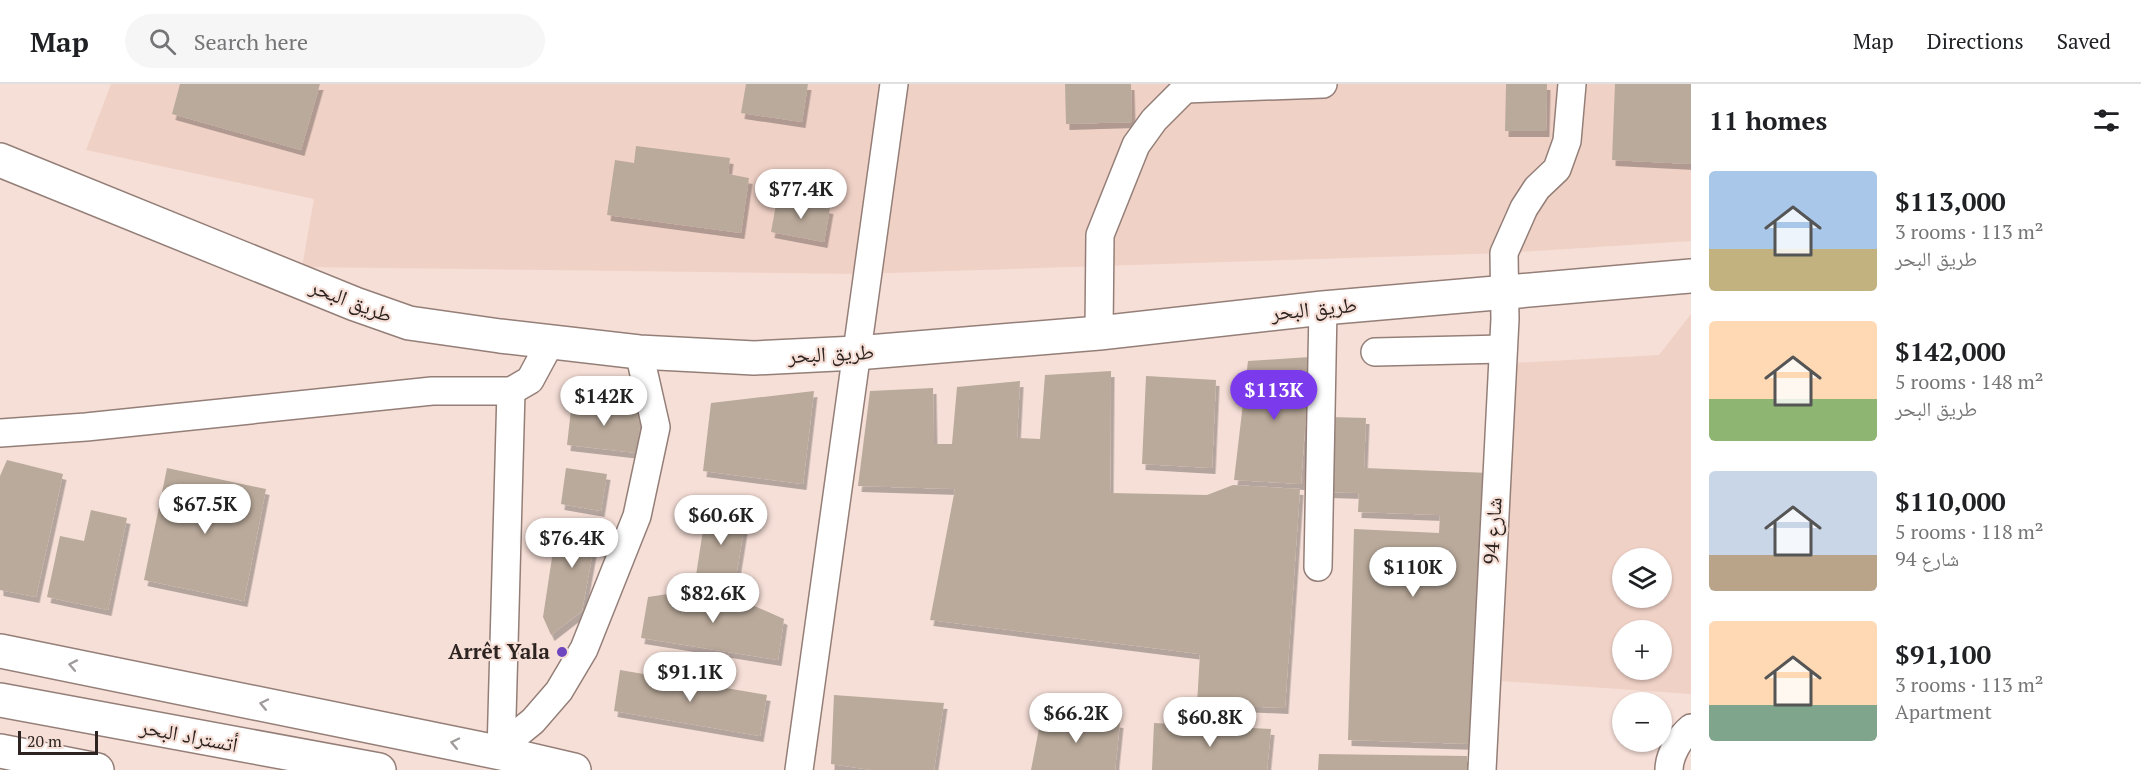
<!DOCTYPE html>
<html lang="en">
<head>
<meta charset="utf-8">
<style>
	:root { --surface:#fff; --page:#f6f6f6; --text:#202124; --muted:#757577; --line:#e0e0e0; --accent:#7c3aed }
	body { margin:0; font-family:"PT Serif","Noto Naskh Arabic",serif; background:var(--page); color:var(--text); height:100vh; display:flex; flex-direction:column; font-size:22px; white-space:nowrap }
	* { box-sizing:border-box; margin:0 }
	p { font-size:20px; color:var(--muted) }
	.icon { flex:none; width:33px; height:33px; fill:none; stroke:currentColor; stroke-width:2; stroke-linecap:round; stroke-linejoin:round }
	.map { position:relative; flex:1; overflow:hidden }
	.panel { display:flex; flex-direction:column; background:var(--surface); width:450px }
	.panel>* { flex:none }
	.tools { position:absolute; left:1612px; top:464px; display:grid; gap:12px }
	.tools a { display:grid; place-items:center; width:60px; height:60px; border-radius:50%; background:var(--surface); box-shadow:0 2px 4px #0004; font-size:30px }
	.scale { position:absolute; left:18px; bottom:15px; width:80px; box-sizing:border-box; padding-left:6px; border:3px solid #2d2421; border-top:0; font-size:16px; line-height:21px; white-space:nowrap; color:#2d2421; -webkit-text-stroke:4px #f6dfd7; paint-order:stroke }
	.price { position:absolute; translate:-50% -51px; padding:0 14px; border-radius:21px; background:#fff; color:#222; font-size:20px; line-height:39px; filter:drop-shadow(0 2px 3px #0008) }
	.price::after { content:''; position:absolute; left:50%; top:36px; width:18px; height:14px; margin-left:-9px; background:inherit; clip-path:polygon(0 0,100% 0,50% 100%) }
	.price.current { background:var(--accent); color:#fff }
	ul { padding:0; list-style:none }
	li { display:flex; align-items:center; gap:18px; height:150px; padding:0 18px }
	li span { display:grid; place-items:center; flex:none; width:168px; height:120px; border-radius:6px; color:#555 }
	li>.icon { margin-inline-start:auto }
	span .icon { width:72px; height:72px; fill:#fffc; stroke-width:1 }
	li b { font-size:26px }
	h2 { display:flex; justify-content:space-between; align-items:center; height:72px; padding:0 18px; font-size:26px }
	header { display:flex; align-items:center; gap:36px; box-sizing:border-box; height:84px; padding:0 30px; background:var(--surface); border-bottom:2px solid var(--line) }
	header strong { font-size:28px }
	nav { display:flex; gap:33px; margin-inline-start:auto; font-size:21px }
	.search { width:420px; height:54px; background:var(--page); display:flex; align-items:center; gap:15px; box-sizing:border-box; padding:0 21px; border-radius:33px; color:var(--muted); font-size:22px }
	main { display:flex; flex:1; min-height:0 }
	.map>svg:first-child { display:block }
</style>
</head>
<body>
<header>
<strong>Map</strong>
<div class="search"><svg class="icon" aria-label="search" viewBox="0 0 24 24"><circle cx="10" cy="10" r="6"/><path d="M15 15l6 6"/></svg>Search here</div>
<nav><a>Map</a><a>Directions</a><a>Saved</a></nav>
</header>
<main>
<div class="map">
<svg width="1691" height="686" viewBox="0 0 1691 686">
	<defs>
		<filter id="shadow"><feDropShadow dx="3.5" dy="6" stdDeviation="0" flood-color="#0004"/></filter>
	</defs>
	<rect width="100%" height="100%" fill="#f6dfd7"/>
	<g fill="#f0d1c6" fill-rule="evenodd">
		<polygon points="111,0 1691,0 1691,157 1504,169 858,190 302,183 314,115 86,66"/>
		<path d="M1691,230V610L1501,597L1514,279L1659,271ZM1623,474H1662V513H1623ZM1623,546H1662V585H1623Z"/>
	</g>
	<g fill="#baaa9b" filter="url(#shadow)">
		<polygon points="180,0 320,0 301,66 172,30"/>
		<polygon points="746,0 808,0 802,38 741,29"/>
		<polygon points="1065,0 1131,0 1132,38 1066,40"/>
		<polygon points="1506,0 1547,0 1546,47 1505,47"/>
		<polygon points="1615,0 1691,0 1691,80 1612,76"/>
		<polygon points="636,62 730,74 728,90 749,94 741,149 607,131 615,76 634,79"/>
		<polygon points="777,115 830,124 824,158 771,148"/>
		<polygon points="1310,273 1301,400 1234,396 1248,277"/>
		<polygon points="1111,287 1110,409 1207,411 1233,401 1300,405 1285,624 1197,620 1200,570 930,536 955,405 858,402 870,307 933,304 934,360 952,360 957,303 1020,297 1017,354 1040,355 1045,291"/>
		<polygon points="1146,292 1216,296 1212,384 1142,380"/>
		<polygon points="814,307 803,400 703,387 711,319"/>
		<polygon points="572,317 642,325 637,369 567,361"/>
		<polygon points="1330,333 1366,334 1364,384 1490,389 1474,660 1348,656 1354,445 1439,449 1440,431 1358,428 1359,409 1327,408"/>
		<polygon points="7,376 63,390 36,513 0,506 0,392"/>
		<polygon points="167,384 266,405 244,517 144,496"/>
		<polygon points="566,384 607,390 601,427 561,420"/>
		<polygon points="707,420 747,426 734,505 695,498"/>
		<polygon points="91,426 127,434 108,526 47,513 60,452 84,457"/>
		<polygon points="558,434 615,443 610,468 593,467 582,527 551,551 543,533"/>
		<polygon points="695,506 734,513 784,535 778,576 641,554 648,513"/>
		<polygon points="620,586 767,611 760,652 614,627"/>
		<polygon points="834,611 944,619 934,686 872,686 831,680"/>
		<polygon points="1042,629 1120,638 1115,686 1031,686"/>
		<polygon points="1154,639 1271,645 1267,686 1152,686"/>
		<polygon points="1319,670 1467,672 1467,686 1318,686"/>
	</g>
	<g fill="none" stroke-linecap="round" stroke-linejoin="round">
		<defs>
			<g id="minor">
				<polyline points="1185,5 1323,0"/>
				<polyline points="1099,249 1100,151 1136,61 1154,36 1185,5 1185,0"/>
				<polyline points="1375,268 1503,265"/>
				<polyline points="0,349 86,343 432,307 511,307 530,296 551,257"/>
				<polyline points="1318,483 1323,224"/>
				<polyline points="501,663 533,637 559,607 584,565 637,432 656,343 639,268"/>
				<polyline points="501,669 511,307"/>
				<polyline points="799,686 894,0"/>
				<polyline points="1482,686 1505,235 1504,169 1524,124 1537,104 1557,85 1567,57 1572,0"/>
				<path d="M1669,686C1669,671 1680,653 1691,644"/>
			</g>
			<g id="highway">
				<polyline points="0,76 355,220 409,239 500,252 639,268 754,274 856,269 1099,249 1323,224 1691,192"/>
				<polyline points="0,567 501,669 574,686"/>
				<polyline points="0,616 379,686"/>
				<polyline points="0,667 97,686"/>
			</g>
		</defs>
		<use href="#minor" stroke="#947f78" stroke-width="30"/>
		<use href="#highway" stroke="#947f78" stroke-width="36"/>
		<use href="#minor" stroke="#fff" stroke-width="27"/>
		<use href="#highway" stroke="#fff" stroke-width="33"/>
	</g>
	<defs><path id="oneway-chevron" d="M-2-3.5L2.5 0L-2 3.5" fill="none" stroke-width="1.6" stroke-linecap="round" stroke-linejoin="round" transform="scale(1.5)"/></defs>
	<g stroke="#a09c9b">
		<use href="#oneway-chevron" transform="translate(73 581) rotate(-169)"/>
		<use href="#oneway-chevron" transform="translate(264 620) rotate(-168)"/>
		<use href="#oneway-chevron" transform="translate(455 659) rotate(-168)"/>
	</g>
	<circle fill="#6e45be" stroke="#f6dfd7" stroke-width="2" cx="562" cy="568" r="6"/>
	<g text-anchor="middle" stroke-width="4.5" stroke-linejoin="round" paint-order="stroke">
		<g font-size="21" fill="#2d2421" stroke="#f6dfd7">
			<text transform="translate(351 217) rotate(21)" y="7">طريق البحر</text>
			<text transform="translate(1314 225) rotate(-6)" y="7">طريق البحر</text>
			<text transform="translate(831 270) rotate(-3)" y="7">طريق البحر</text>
			<text transform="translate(1493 447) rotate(-87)" y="7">شارع 94</text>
			<text transform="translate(189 652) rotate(11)" y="7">أتستراد البحر</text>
		</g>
		<g font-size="21" font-weight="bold" fill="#2d2421" stroke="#f6dfd7" text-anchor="end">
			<text x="550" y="575">Arrêt Yala</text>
		</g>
	</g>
</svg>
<div class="tools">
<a><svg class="icon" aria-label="layers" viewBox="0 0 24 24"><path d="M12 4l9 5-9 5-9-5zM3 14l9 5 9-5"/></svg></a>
<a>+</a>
<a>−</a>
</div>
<div class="scale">20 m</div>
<b class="price" style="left:801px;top:136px">$77.4K</b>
<b class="price current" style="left:1274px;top:337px">$113K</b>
<b class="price" style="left:604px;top:343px">$142K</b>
<b class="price" style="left:205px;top:451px">$67.5K</b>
<b class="price" style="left:721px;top:462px">$60.6K</b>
<b class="price" style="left:572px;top:485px">$76.4K</b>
<b class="price" style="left:1413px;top:514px">$110K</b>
<b class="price" style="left:713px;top:540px">$82.6K</b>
<b class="price" style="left:690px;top:619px">$91.1K</b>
<b class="price" style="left:1076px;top:660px">$66.2K</b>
<b class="price" style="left:1210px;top:664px">$60.8K</b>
</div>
<section class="panel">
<h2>11 homes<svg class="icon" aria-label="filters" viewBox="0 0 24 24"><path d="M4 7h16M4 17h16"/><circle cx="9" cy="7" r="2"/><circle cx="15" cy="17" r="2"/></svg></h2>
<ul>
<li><span style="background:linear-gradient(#a9c7e8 65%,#c2b280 0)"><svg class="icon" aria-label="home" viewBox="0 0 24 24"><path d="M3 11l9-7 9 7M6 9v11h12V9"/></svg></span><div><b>$113,000</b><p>3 rooms · 113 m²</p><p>طريق البحر</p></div></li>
<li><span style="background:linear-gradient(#ffd9b3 65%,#8fb573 0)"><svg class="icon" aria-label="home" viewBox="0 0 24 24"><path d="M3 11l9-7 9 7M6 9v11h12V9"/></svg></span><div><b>$142,000</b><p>5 rooms · 148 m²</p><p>طريق البحر</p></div></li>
<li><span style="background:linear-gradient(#c9d6e8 70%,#b9a48a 0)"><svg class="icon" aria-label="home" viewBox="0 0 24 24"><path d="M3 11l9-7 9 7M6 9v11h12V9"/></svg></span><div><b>$110,000</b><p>5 rooms · 118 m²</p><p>شارع 94</p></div></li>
<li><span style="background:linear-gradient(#ffd9b3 70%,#7fa58c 0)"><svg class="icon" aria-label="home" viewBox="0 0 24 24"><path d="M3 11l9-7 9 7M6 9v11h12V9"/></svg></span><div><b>$91,100</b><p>3 rooms · 113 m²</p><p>Apartment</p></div></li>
</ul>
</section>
</main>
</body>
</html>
